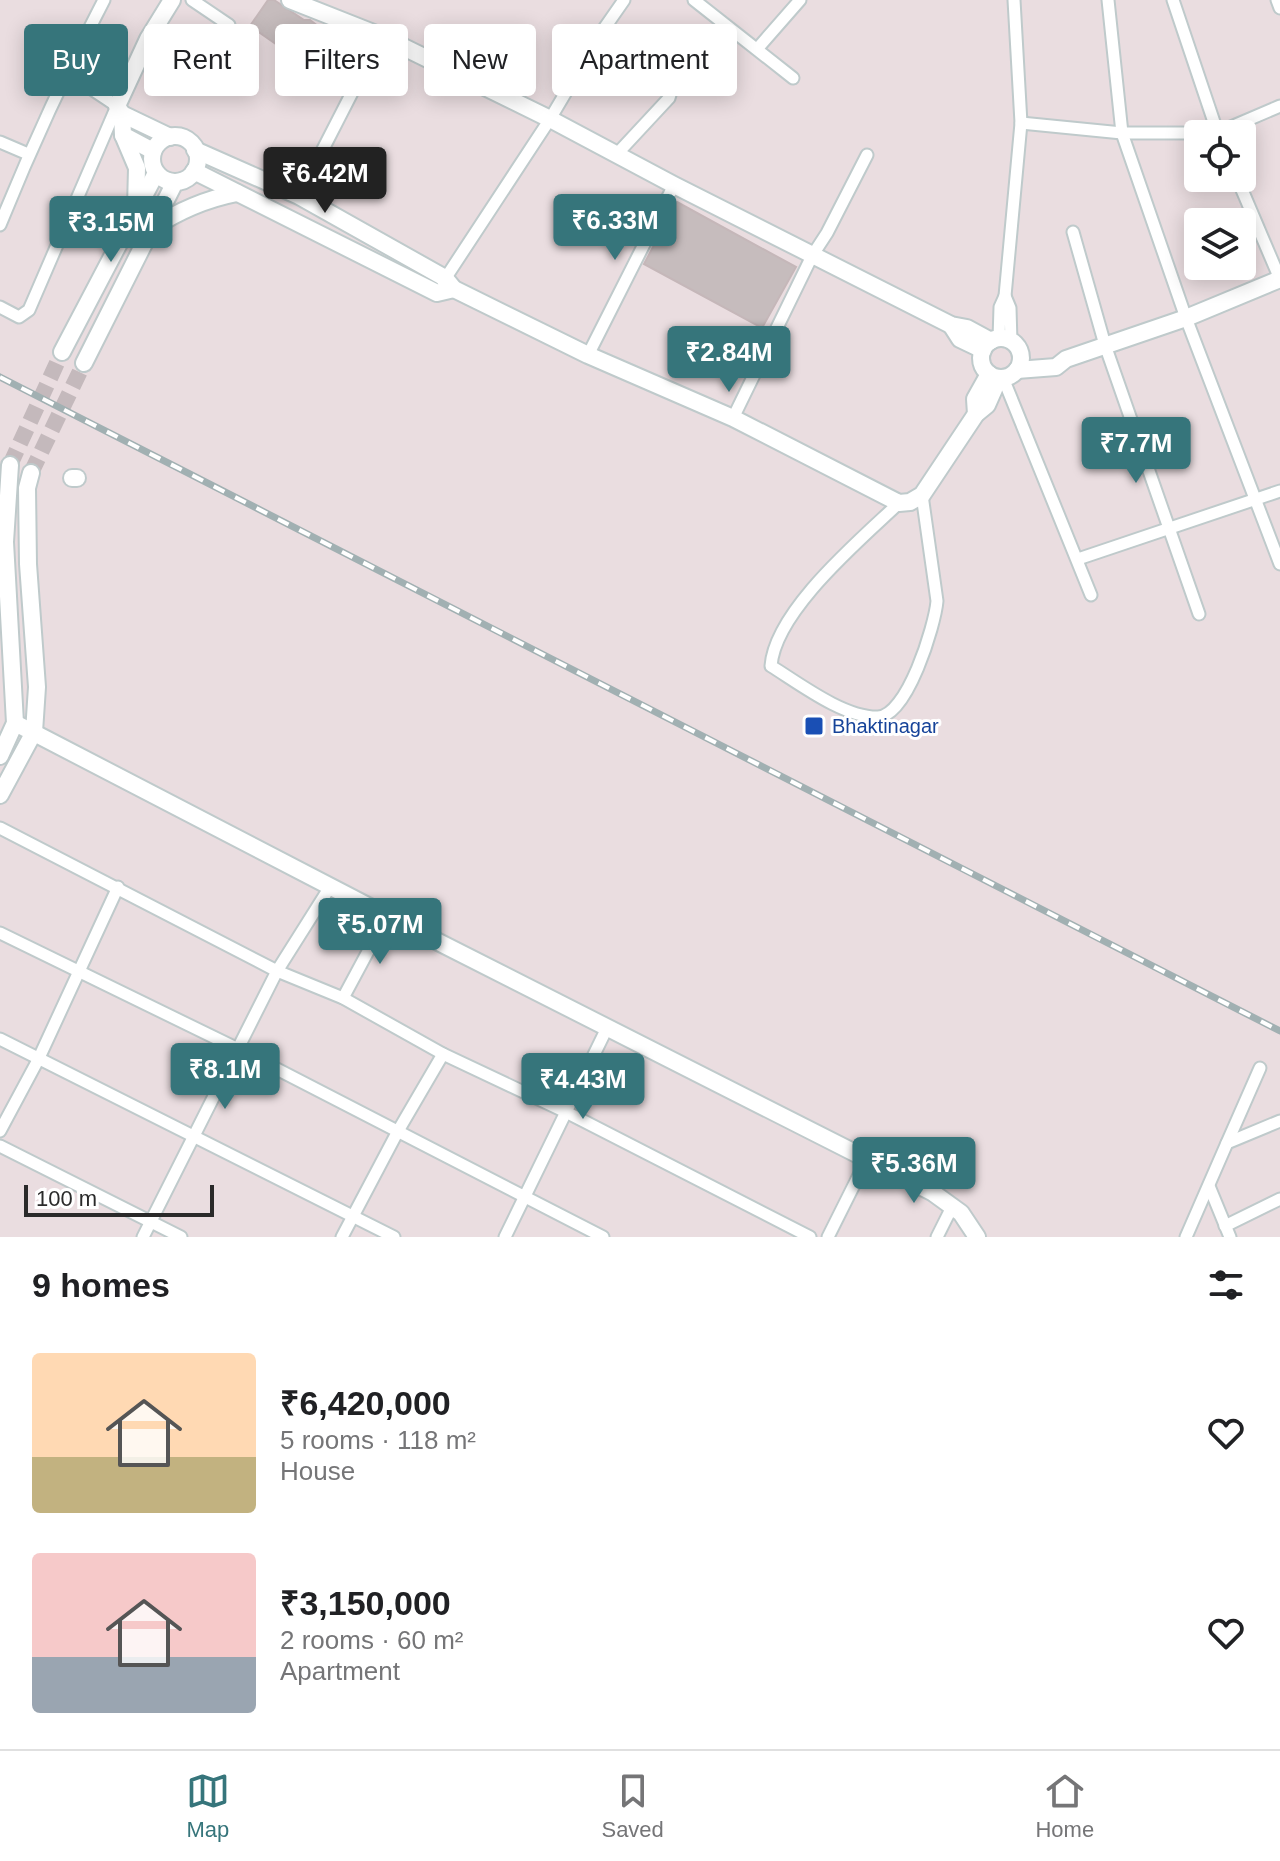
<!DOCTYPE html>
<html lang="en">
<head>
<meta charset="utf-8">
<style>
	:root { --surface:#fff; --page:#f6f6f6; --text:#202124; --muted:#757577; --line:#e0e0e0; --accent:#36757b }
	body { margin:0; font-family:Arial,sans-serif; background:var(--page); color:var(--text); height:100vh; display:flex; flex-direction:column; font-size:30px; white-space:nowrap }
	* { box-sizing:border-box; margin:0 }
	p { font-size:26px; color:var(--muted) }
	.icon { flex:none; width:44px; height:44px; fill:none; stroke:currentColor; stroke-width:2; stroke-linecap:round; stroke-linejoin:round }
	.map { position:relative; height:1237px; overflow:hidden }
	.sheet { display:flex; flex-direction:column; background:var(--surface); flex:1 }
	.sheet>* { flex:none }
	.banner { position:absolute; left:24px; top:24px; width:800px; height:72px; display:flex; gap:16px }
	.buttons { position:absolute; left:1184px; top:120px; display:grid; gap:16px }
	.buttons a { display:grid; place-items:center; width:72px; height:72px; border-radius:8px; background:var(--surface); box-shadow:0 4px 20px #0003; font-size:40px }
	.scale { position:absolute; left:24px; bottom:20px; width:190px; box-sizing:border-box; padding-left:8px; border:4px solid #2a2a2a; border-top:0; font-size:22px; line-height:28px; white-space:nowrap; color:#2a2a2a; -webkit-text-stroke:6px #fff; paint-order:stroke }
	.price { position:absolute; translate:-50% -68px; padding:0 18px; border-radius:8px; background:var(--accent); color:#fff; font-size:26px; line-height:52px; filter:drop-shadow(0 2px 4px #0008) }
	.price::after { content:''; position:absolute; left:50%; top:48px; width:24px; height:18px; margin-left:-12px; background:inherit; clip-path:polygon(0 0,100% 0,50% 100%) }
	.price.on { background:#222; color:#fff }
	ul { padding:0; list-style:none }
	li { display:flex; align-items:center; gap:24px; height:200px; padding:0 32px }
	li span { display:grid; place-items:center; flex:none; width:224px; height:160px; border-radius:8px; color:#555 }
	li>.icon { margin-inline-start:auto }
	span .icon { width:96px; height:96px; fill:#fffc; stroke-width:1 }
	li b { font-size:34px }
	h2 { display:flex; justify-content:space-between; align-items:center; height:96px; padding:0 32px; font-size:34px }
	.chip { padding:0 28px; border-radius:8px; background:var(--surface); box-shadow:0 4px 20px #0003; font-size:28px; line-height:72px }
	.chip.on { background:var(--accent); color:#fff }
	.tab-bar { display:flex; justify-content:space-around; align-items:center; height:112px; border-top:2px solid var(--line); background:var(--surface); font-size:22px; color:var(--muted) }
	.tab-bar a { display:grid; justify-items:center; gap:4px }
	.tab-bar .on { color:var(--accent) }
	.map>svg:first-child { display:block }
</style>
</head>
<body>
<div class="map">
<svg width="1280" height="1237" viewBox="0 0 1280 1237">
	<rect width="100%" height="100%" fill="#eadde0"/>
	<g fill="#c6bcbd" stroke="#c5b7b9" stroke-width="2">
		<polygon points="268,0 274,0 304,20 310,20 327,33 308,58 283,34 276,44 250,26"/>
		<polygon points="677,202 796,267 762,328 644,264"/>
	</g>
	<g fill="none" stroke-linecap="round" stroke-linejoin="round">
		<g stroke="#c4b9bc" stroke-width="16" stroke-dasharray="16 8" stroke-linecap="butt">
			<polyline points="10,465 62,352"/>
			<polyline points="31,473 84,363"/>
		</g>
		<defs>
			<g id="street">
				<polyline points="192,0 229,25"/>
				<polyline points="694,0 793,78"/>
				<polyline points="1108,0 1122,133 1186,318 1280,564"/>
				<polyline points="1173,0 1218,134"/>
				<polyline points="1277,0 1280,8"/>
				<polyline points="601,33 667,78 672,88 669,98 616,155"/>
				<polyline points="148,39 221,78"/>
				<polyline points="758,48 800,0"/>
				<polyline points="1021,123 1122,133 1217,133 1280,106"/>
				<polyline points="0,142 28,154"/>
				<polyline points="1237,178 1280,279"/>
				<polyline points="299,196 381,36"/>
				<path d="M0,225C31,148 65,74 104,0"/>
				<polyline points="1073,232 1105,345 1199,614"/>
				<polyline points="443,282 550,119 601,33 624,0"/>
				<polyline points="1005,296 1021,123 1014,0"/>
				<polyline points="0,307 19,317 29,310 117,106 66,72"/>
				<polyline points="999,339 1000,307 1005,296 1010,308 1011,342"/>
				<polyline points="588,355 674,185"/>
				<polyline points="1003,378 1091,595"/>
				<polyline points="733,418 812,256 827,233 867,155"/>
				<path d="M899,503C860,540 775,611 771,666C800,684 843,717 877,717C907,718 935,625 937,601L922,495"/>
				<polyline points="1078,559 1280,491"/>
				<polyline points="0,828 277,971 343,998 443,1054 568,1113 810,1237"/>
				<polyline points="0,933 236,1048 603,1237"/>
				<polyline points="343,998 387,916"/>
				<polyline points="0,1039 394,1237"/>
				<polyline points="0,1131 38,1060 118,887"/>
				<polyline points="1227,1143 1260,1068"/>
				<polyline points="0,1146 181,1237"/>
				<polyline points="1209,1186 1230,1237"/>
				<polyline points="1225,1226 1280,1199"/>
				<polyline points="143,1237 277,971 330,887"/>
				<polyline points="342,1237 398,1131 443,1054"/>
				<polyline points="505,1237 607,1028"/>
				<polyline points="828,1237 867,1159"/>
				<polyline points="937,1237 953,1205"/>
				<polyline points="1186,1237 1227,1143 1280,1121"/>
			</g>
			<g id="secondary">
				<polyline points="290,0 381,36 550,119 674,185 951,325 967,328 991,341"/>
				<polyline points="122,114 170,137"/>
				<polyline points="123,135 137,168 136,207"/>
				<circle cx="175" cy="159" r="23"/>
				<polyline points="195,150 299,196 445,278 454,289 588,355 733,418 899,503 910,502 922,495 976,414 987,405 999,378"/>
				<polyline points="153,151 123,135 122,114 117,106 148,39 172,0"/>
				<polyline points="194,171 437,293 454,289"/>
				<path d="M151,229C178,211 206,199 237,193"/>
				<polyline points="951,325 960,339 983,350"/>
				<circle cx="1001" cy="358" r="20"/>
				<polyline points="62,352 156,173"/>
				<polyline points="84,363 175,182"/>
				<polyline points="1017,370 1056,367 1066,359 1186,318 1280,279"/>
				<polyline points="976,414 975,399 989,374"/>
				<polyline points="72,478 77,478"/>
				<polyline points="15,723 387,916 932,1192 961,1213 977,1237"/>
				<polyline points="0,756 15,723 5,542 10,465"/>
				<polyline points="0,795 34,732 37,687 28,564 27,488 31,473"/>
			</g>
		</defs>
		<use href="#street" stroke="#bfcacb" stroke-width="15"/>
		<use href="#secondary" stroke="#bfcacb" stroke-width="20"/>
		<use href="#street" stroke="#fff" stroke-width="11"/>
		<use href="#secondary" stroke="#fff" stroke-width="16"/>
		<defs>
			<polyline id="rail" points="0,377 1280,1031"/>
		</defs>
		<use href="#rail" stroke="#a1b0b2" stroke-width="7"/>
		<use href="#rail" stroke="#fff" stroke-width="4" stroke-dasharray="12" stroke-linecap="butt"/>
	</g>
	<rect fill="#1a4fb4" stroke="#fff" stroke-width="3" x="804" y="716" width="20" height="20" rx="4"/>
	<g text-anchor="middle" stroke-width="6" stroke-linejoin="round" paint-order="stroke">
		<g font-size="20" fill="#164399" stroke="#fff" text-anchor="start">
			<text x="832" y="733">Bhaktinagar</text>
		</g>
	</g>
</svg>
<div class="buttons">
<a><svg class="icon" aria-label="locate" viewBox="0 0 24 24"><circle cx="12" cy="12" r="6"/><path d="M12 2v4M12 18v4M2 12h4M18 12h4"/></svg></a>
<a><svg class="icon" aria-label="layers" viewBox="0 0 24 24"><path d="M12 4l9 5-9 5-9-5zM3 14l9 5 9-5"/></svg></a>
</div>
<div class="scale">100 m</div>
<b class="price on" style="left:325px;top:215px">₹6.42M</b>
<b class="price" style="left:615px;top:262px">₹6.33M</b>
<b class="price" style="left:111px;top:264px">₹3.15M</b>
<b class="price" style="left:729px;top:394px">₹2.84M</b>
<b class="price" style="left:1136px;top:485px">₹7.7M</b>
<b class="price" style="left:380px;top:966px">₹5.07M</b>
<b class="price" style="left:225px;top:1111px">₹8.1M</b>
<b class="price" style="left:583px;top:1121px">₹4.43M</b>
<b class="price" style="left:914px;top:1205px">₹5.36M</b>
<div class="banner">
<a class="chip on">Buy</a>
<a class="chip">Rent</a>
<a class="chip">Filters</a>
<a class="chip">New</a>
<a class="chip">Apartment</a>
</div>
</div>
<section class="sheet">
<h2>9 homes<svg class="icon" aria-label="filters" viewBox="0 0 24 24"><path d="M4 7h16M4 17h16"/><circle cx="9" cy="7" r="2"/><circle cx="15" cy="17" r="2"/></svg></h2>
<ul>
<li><span style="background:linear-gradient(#ffd9b3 65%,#c2b280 0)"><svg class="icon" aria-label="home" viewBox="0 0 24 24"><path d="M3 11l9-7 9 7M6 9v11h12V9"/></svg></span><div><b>₹6,420,000</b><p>5 rooms · 118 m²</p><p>House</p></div><svg class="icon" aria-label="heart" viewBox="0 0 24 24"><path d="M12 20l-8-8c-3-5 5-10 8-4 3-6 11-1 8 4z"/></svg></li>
<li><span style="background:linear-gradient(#f6c9c9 65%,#9aa5b1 0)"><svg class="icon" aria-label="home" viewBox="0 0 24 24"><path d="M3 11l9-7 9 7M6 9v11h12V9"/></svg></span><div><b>₹3,150,000</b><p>2 rooms · 60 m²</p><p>Apartment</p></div><svg class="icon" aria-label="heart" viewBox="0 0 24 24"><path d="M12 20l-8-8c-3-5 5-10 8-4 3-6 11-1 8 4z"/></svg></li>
</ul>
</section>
<nav class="tab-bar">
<a class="on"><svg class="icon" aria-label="map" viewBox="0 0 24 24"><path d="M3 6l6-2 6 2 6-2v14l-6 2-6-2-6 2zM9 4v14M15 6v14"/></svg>Map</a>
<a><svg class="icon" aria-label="saved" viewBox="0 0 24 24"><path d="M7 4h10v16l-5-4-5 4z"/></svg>Saved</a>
<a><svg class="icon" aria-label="home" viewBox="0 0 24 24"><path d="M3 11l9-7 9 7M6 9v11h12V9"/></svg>Home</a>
</nav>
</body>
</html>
